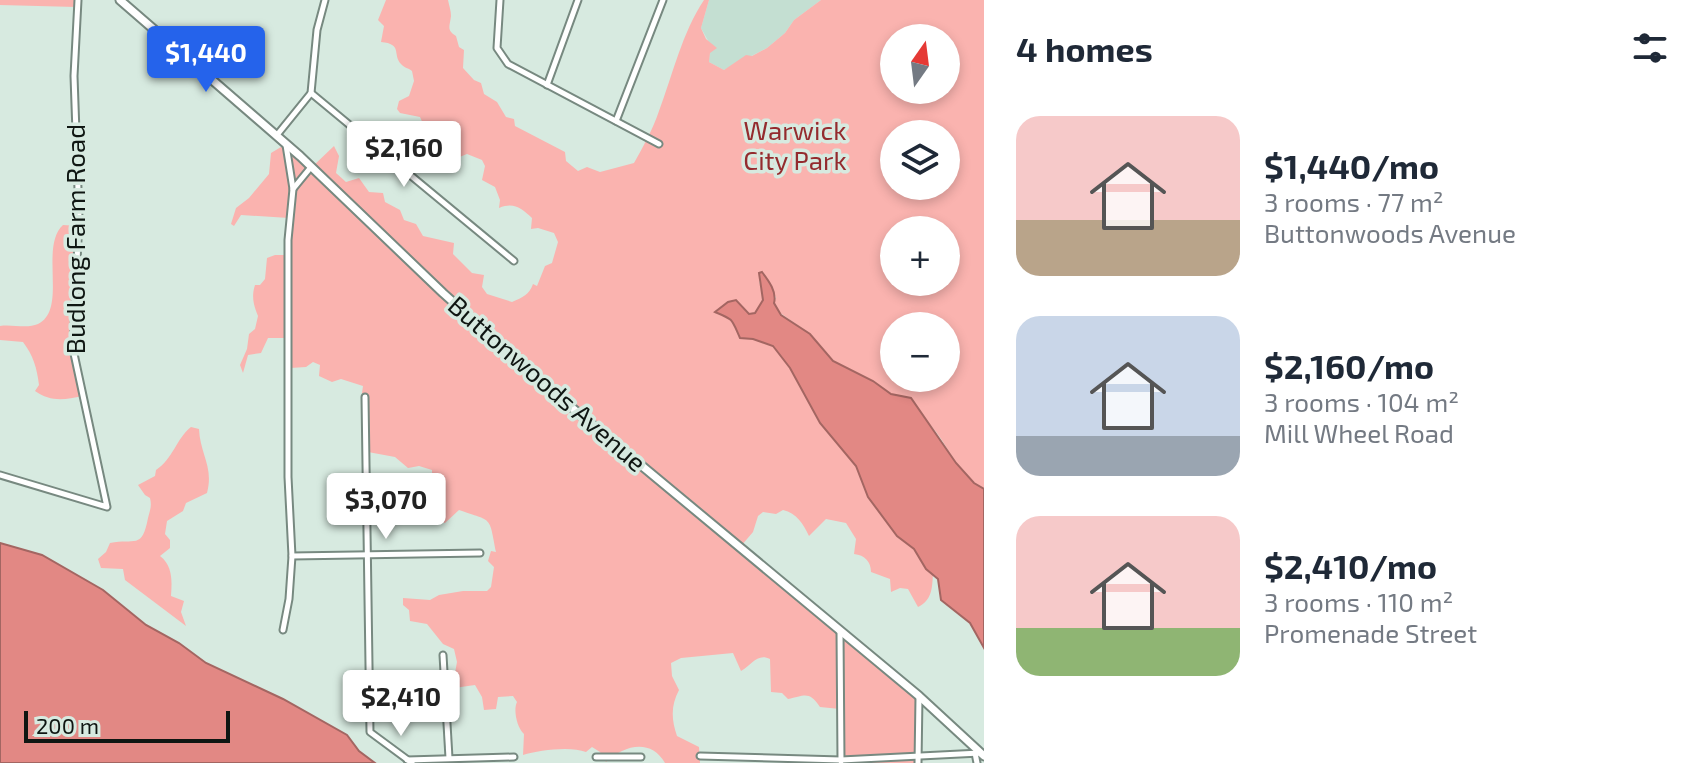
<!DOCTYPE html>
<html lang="en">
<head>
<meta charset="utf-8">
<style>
	:root { --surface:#fff; --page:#f6f6f7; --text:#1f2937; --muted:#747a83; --accent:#2563eb }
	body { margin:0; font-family:"Exo 2",sans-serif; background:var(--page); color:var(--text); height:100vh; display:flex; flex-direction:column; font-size:30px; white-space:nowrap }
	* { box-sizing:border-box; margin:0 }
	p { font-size:26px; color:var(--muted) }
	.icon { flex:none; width:44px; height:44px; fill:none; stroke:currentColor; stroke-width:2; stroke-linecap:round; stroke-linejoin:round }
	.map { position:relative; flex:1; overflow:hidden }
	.details { display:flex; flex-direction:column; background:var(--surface); width:720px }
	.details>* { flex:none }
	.needle { width:52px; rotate:14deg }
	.buttons { position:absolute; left:880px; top:24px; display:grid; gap:16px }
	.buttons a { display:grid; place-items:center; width:80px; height:80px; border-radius:50%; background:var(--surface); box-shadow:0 4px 12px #0003; font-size:40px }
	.scale { position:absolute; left:24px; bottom:20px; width:206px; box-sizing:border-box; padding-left:8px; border:4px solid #0f1612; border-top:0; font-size:22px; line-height:28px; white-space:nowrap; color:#0f1612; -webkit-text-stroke:6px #d7eae0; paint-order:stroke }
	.price { position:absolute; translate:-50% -68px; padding:0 18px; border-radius:8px; background:#fff; color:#222; font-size:26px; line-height:52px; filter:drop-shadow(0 2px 4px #0008) }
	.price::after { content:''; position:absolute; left:50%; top:48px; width:24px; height:18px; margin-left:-12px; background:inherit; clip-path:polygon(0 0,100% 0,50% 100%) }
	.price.on { background:var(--accent); color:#fff }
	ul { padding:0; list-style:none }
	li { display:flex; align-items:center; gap:24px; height:200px; padding:0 32px }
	li span { display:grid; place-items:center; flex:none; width:224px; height:160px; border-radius:24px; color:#555 }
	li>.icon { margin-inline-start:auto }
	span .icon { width:96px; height:96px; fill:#fffc; stroke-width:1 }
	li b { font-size:34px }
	h2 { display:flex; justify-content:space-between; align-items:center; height:96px; padding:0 32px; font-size:34px }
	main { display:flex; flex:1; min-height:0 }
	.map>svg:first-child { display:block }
</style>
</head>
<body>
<main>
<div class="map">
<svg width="984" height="763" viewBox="0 0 984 763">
	<rect width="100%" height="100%" fill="#d7eae0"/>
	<polygon fill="#c4dfd2" points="709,0 821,0 794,20 785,33 767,48 724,70 709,62 710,44 701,28"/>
	<g fill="#fab3af" fill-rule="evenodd">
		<polygon points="0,0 78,0 76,7 0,5"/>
		<path d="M386,0H448C449,5 451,11 451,16C450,26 446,30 456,36L459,47L464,50L463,68L474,80L481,83L484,94L497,102L506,117L514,119L515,126L565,152L566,161L578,171L587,167L600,172L634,163C643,147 653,129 659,111C673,74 682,33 704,0H709L701,28L706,39L717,48L710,53L709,62L724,70L746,55L752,56L767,48L785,33L794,20L821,0H984V489C963,479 952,455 939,436C931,424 918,415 913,400L891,394L873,381L833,361L810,334L776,310L774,303L776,297L759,280L763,300L755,313L749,314L745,310L720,314C732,315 736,328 740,338L753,339L773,346L790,368L820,423L856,466L868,497L897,536L914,549L926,569L933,574C932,589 932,600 918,607L908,589L900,588L891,592L890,579L871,572C871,562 865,555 854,554L856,539L846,523L826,519L809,536C803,524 797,513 783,510L776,514L763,512L758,516L753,532L741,546L841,629V639L859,643L918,693V763H841L840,709L820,707C809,690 804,696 788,699L782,693L771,692L770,659C757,653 752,665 741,671L733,653L681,658L671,663L672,676L679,690C671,705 671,719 677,736L699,747L700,763H665C651,738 624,745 606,762L600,752L592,747L586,752C571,746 539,750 523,755L524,734C517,728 513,710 517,702L513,696L498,697L496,709L484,710L482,697L475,685L447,689V679L455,673L457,662L454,649L443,644L427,624L410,621L409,610L403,605V598L430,600L439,595L463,591H487L491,587L494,567L488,561L491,551L496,552C489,515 493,522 459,510L445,523L422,514L421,508L412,504L415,496H425L432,489V470L419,466L408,468L395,457L368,452L367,402L362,393L363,386L341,379L332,382L319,376L320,365L313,362L306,367L290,368L288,338H268L261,353L248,355L243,373L240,365L247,349L249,334L255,329L258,316C254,306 251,297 255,285H260L265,279L267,258L275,255H289V218L241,215L234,226L231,224L236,208L249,198L269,174L271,153L286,144L312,167L334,146L339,156L336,173L346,182L359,178L369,192L383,193L385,202L400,210L404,220L416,224L423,236L454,243L453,254L472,273L484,275L482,287L487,294L512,302C523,297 529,295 533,284L537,286L545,266L552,263L558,242L554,233L538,228L531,229L532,218C521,208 514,202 499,208L500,200L495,187L482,180L485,166L482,160L467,154L457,158L452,154L437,150L434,143L423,136L425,128L420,117L400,113L397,109L399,101L409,96L414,81L412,71C409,68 404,68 401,64C392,54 403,44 381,42L384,26L378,20ZM894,38H946V90H894ZM894,134H946V186H894ZM894,230H946V282H894ZM894,326H946V378H894Z"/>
		<path d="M63,225L78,226L73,347L82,396C65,400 50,402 35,391L39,385C37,368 33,355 23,342L0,340V326C12,324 27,329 38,324C68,310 39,247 63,225Z"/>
		<path d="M191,427L199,429C200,454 214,467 207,493L186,503L183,511L167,521L165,534L170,540V548L160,556C173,566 172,581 171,596L184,601L181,612L186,626L125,580L123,569L101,568L98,559L106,552L110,543C135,538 142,550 148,518C150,510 152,506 150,498L145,495L138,485L155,476L156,470C173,459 176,439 191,427Z"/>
	</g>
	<g fill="#e28884" stroke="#a36662" stroke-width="2">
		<path d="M762,272C769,281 777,292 774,303L781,315L810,334L833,361L873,381L891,394L911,398L956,463L974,483L984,489V648L970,623L941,600L938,579L926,569L914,549L897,536L868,497L856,466L820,423L790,368L773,346L753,339L740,338C731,318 734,320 715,312L728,302L736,300L749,314L755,313L763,300L759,273Z"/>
		<polygon points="0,543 42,555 103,590 146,625 179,643 206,663 283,699 347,735 359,751 375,763 0,763"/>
	</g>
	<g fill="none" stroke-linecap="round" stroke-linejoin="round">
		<defs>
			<g id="minor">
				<polyline points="500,0 497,48 508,64 659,144"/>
				<polyline points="547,85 578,0"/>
				<polyline points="311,93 514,261"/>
				<polyline points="616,121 663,0"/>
				<polyline points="277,135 311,93 317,30 325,0"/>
				<polyline points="293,189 311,167"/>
				<polyline points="365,397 370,732 412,763"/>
				<polyline points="0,475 107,507 73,349 79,218 74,76 78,0"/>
				<polyline points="292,556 480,553"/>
				<polyline points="283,630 289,599 292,556 288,477 288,240 293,189 286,145"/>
				<polyline points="840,631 841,761"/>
				<polyline points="443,655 449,758"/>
				<polyline points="975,753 977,763"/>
				<polyline points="700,756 841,760 980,753"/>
				<polyline points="596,757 641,757"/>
				<polyline points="407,760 514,757"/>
				<polyline points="918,763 919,697"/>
			</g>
			<polyline id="tertiary" points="120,0 300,156 443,293 559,397 919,696 984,756"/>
		</defs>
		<use href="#minor" stroke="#778980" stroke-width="9"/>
		<use href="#tertiary" stroke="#778980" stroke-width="11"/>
		<use href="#minor" stroke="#fff" stroke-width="5"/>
		<use href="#tertiary" stroke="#fff" stroke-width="7"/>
	</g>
	<g text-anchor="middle" stroke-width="7" stroke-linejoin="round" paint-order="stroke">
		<g font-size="26" fill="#942b2e" stroke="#d7eae0">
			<text x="795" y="140">Warwick<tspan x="795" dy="30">City Park</tspan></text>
		</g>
		<g font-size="26" fill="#0f1612" stroke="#d7eae0">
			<text transform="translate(76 239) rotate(-90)" y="9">Budlong Farm Road</text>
			<text transform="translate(547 384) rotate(41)" y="9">Buttonwoods Avenue</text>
		</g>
	</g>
</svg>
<div class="buttons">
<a><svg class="needle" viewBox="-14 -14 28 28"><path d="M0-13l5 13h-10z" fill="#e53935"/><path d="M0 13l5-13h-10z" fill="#747a83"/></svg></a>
<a><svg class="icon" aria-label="layers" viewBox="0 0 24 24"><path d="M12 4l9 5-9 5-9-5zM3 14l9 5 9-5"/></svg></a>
<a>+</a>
<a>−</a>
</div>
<div class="scale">200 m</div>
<b class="price on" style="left:206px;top:94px">$1,440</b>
<b class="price" style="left:404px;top:189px">$2,160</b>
<b class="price" style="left:386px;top:541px">$3,070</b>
<b class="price" style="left:401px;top:738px">$2,410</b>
</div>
<section class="details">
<h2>4 homes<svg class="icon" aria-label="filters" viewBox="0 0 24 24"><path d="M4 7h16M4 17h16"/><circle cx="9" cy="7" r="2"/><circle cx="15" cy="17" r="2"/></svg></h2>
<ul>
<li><span style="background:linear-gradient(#f6c9c9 65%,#b9a48a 0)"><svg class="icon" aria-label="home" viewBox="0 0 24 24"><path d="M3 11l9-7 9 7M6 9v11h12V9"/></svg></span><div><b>$1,440/mo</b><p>3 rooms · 77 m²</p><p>Buttonwoods Avenue</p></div></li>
<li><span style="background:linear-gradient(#c9d6e8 75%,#9aa5b1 0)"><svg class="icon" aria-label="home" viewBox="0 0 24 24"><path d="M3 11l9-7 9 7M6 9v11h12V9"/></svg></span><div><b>$2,160/mo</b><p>3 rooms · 104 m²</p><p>Mill Wheel Road</p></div></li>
<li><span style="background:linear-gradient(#f6c9c9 70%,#8fb573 0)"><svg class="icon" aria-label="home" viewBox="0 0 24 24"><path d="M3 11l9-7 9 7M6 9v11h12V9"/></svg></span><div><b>$2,410/mo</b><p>3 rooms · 110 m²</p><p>Promenade Street</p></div></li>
</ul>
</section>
</main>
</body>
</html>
